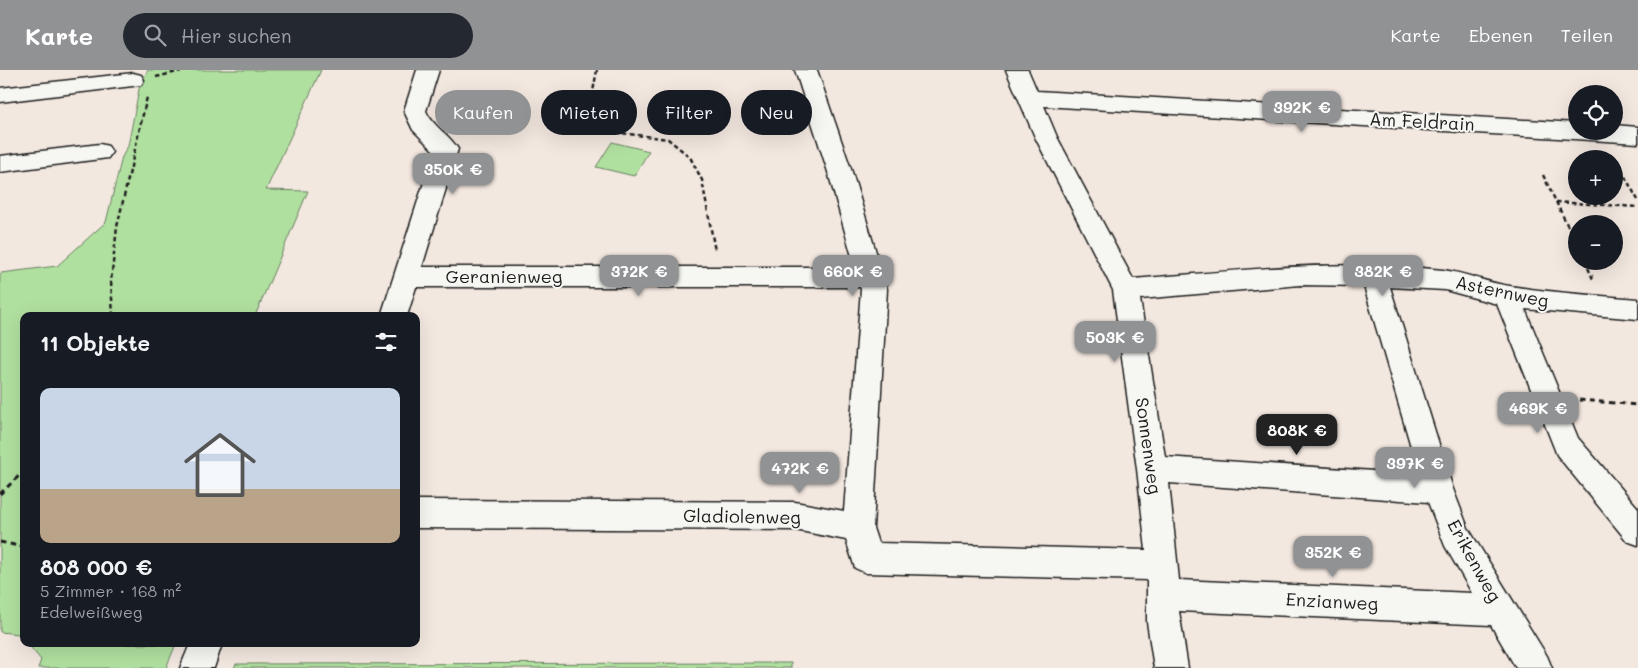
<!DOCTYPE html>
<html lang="de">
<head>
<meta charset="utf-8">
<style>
	:root { --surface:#171b24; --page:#242831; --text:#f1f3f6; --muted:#9ea1a6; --accent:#919294 }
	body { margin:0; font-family:Mali,sans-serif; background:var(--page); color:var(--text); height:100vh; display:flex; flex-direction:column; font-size:19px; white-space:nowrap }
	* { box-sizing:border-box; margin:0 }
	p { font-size:16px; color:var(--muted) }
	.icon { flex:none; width:28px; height:28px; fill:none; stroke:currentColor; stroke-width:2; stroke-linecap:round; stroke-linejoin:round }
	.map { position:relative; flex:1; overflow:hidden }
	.details { position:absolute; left:20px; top:242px; width:400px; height:335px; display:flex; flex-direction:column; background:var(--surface); border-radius:10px; box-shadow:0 5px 20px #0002 }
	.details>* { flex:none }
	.hud { position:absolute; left:435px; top:20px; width:475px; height:45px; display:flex; gap:10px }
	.controls { position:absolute; left:1568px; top:15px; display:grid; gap:10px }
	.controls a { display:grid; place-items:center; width:55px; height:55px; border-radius:50%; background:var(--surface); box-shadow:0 5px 20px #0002; font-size:25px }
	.price { position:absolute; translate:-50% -42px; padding:0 11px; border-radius:10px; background:var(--accent); color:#fff; font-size:16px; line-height:32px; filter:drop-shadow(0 1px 2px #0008) }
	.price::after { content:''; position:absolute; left:50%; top:30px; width:15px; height:11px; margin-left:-8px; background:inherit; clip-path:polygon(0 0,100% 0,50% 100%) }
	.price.selected { background:#222; color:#fff }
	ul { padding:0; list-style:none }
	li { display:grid; align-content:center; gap:10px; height:265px; padding:0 20px }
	li span { display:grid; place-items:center; height:155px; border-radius:10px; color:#555 }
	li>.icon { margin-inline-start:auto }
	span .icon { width:90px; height:90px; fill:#fffc; stroke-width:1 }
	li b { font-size:21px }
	h2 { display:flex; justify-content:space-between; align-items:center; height:60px; padding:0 20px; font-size:21px }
	.tag { padding:0 18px; border-radius:22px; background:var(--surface); box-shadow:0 5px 20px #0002; font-size:18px; line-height:45px }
	.tag.selected { background:var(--accent); color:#fff }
	header { display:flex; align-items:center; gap:30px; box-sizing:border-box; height:70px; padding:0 25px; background:var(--accent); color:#fff }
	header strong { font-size:24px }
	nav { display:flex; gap:28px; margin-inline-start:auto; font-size:18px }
	.search { width:350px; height:45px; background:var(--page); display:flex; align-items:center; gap:12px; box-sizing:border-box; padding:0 18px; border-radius:28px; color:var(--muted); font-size:19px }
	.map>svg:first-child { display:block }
</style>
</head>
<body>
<header>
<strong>Karte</strong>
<div class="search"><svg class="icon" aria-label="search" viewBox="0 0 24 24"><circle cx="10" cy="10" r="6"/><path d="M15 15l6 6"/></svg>Hier suchen</div>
<nav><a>Karte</a><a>Ebenen</a><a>Teilen</a></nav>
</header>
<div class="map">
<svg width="1638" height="598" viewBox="0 0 1638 598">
	<rect width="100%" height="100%" fill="#f3e8e0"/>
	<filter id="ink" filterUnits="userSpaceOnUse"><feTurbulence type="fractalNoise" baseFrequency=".02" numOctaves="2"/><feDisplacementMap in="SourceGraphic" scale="10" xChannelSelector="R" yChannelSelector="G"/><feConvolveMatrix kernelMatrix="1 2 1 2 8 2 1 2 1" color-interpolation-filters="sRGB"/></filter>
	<g filter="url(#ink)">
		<g fill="#b0e0a0" stroke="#667e5e">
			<polygon points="148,0 321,0 266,120 308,121 255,246 24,246 24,569 19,564 0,562 0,206 1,203 57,196 106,152 122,87 128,76 140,14"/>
			<polygon points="612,72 649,81 634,106 596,97"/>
			<polygon points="28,574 176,574 166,598 38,598 41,590"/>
			<polygon points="791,593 791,598 234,598 236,594"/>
		</g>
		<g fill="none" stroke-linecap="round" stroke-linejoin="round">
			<defs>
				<g id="minor">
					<path d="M417,0H439L426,41C433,57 449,64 458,79L422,197H855L828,102L795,0H817L852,102L887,219L873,458L878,473L1146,480L1137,399L1113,220L1035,67L1006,0H1028L1037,21L1576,53V61H1614V55L1638,57V73L1044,36L1057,67L1133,209C1236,201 1340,188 1443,200C1466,203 1487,213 1510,216C1552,223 1595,225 1638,229V249L1525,239L1578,368L1638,438V475L1627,471L1557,385L1497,234L1445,220L1390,217L1453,419L1468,458L1547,586L1552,598H1516L1491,555L1179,541L1188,598H1154L1147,552V510L866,503L855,498L846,470L795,460L416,458V430L795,432L844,441L861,219L860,217H416L407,246H381L434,81L413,60L404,41ZM1300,215L1364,216L1419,404L1165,387L1140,229ZM1169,413L1428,432L1445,476L1472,523L1179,510Z"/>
					<polygon points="133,3 141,5 144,10 141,15 0,32 0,18"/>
					<polygon points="100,74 108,76 112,82 108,88 0,102 0,86"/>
					<polygon points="190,574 222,574 214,598 180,598"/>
				</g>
			</defs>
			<use href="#minor" stroke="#1c1c1c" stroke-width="3"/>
			<g stroke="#1c1c1c" stroke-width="2.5" stroke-dasharray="4.5 3" stroke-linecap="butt">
				<polyline points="597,0 588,48 591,55 598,60 668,69 690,87 702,110 715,181"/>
				<polyline points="156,7 185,0"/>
				<polyline points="1614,87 1638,130"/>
				<polyline points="1543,105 1576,173"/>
				<polyline points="1556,132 1638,137"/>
				<polyline points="1585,191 1593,209"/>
				<polyline points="113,246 111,211 117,157 147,27"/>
			</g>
			<g stroke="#1c1c1c" stroke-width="3" stroke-dasharray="5.5 4.5" stroke-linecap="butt">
				<polyline points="1579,330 1638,335"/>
				<polyline points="0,424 24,401"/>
				<polyline points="0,472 24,477"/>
			</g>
			<use href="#minor" fill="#f6f6f2" fill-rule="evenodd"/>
		</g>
	</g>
	<g text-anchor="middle" stroke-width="4" stroke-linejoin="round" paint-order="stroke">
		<g font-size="18" fill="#1c1c1c" stroke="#f6f6f2">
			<text transform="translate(1422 52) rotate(3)" y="6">Am Feldrain</text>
			<text x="504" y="213">Geranienweg</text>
			<text transform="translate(1502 222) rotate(12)" y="6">Asternweg</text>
			<text transform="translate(1148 376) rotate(82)" y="6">Sonnenweg</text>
			<text transform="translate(742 447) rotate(1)" y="6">Gladiolenweg</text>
			<text transform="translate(1474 491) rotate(61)" y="6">Erikenweg</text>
			<text transform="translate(1332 532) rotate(3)" y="6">Enzianweg</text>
		</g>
	</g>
</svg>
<div class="controls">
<a><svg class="icon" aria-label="locate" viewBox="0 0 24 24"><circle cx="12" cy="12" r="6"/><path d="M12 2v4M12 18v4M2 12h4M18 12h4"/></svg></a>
<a>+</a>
<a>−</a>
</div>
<b class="price" style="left:1302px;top:63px">392K €</b>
<b class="price" style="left:453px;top:125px">350K €</b>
<b class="price" style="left:639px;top:227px">372K €</b>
<b class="price" style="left:853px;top:227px">660K €</b>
<b class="price" style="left:1383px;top:227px">382K €</b>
<b class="price" style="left:1115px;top:293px">503K €</b>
<b class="price" style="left:1538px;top:364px">469K €</b>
<b class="price selected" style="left:1297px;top:386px">808K €</b>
<b class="price" style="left:1415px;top:419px">397K €</b>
<b class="price" style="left:800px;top:424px">472K €</b>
<b class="price" style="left:1333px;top:508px">352K €</b>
<div class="hud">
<a class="tag selected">Kaufen</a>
<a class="tag">Mieten</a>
<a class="tag">Filter</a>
<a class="tag">Neu</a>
</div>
<section class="details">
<h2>11 Objekte<svg class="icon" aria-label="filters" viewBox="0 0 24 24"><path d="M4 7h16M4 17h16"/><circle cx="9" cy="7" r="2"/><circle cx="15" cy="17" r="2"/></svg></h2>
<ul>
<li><span style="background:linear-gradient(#c9d6e8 65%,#b9a48a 0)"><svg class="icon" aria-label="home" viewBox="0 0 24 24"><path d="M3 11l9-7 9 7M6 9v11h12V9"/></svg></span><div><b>808 000 €</b><p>5 Zimmer · 168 m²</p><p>Edelweißweg</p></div></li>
</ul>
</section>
</div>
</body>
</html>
